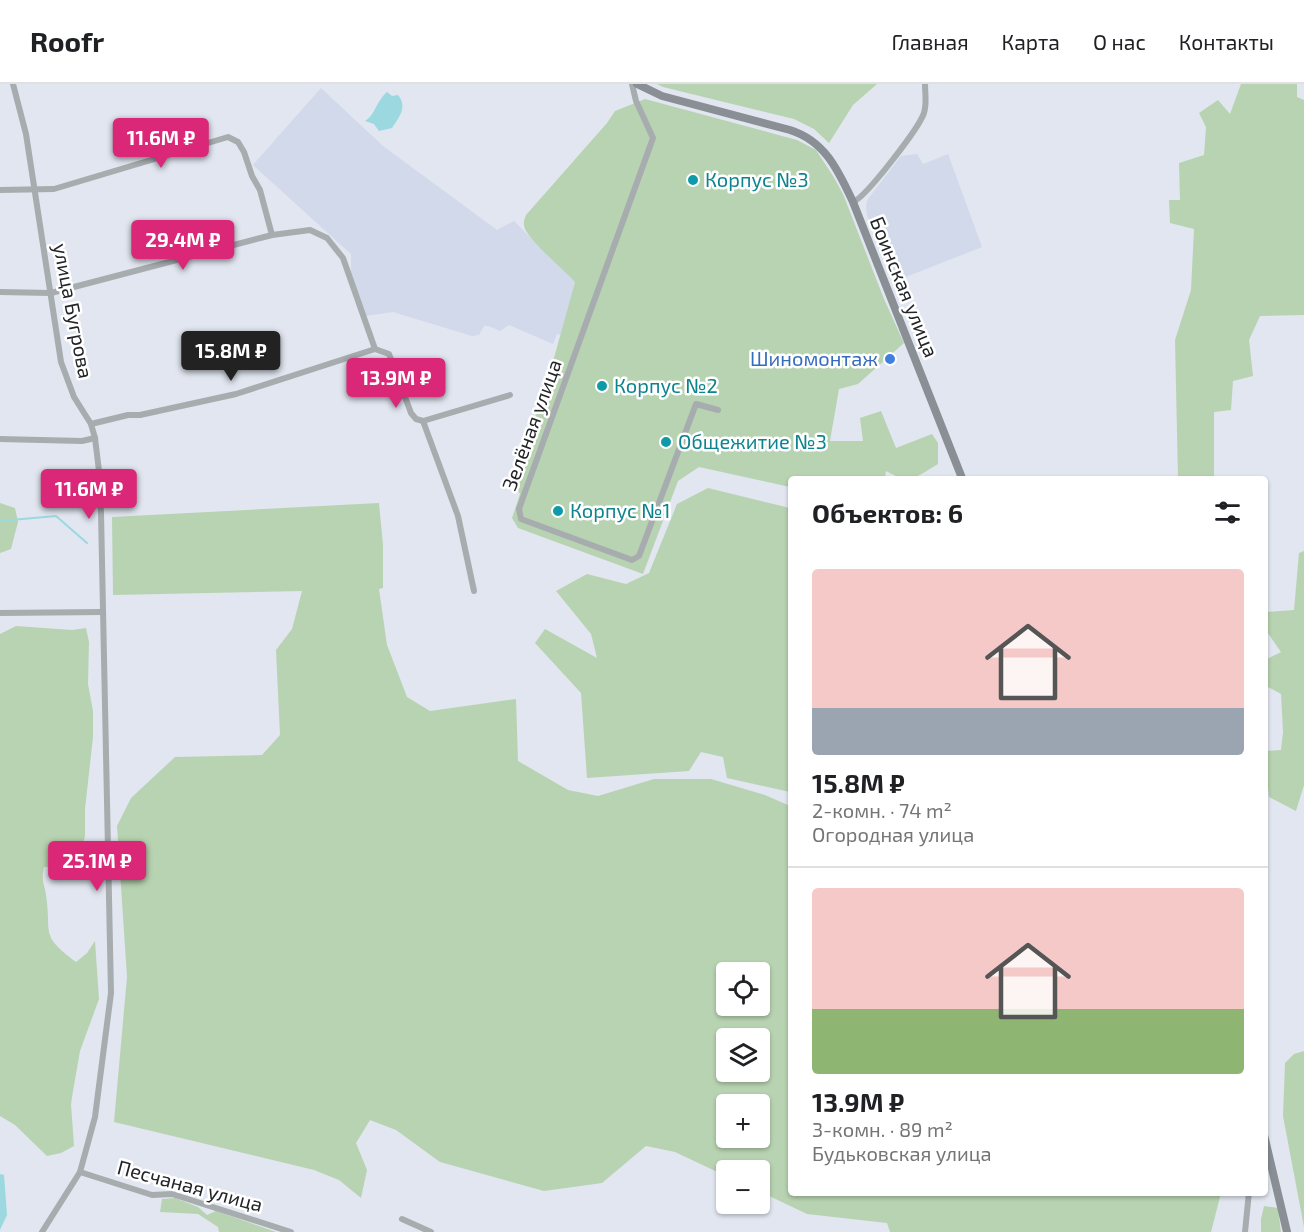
<!DOCTYPE html>
<html lang="ru">
<head>
<meta charset="utf-8">
<style>
	:root { --surface:#fff; --page:#f2f2f2; --text:#202124; --muted:#757577; --line:#e0e0e0; --accent:#db2777 }
	body { margin:0; font-family:"Exo 2",sans-serif; background:var(--page); color:var(--text); height:100vh; display:flex; flex-direction:column; font-size:22px; white-space:nowrap }
	* { box-sizing:border-box; margin:0 }
	p { font-size:20px; color:var(--muted) }
	.icon { flex:none; width:33px; height:33px; fill:none; stroke:currentColor; stroke-width:2; stroke-linecap:round; stroke-linejoin:round }
	.map { position:relative; flex:1; overflow:hidden }
	.panel { position:absolute; left:788px; top:392px; width:480px; height:720px; display:flex; flex-direction:column; background:var(--surface); border-radius:6px; box-shadow:0 2px 4px #0004 }
	.panel>* { flex:none }
	.controls { position:absolute; left:716px; top:878px; display:grid; gap:12px }
	.controls a { display:grid; place-items:center; width:54px; height:54px; border-radius:6px; background:var(--surface); box-shadow:0 2px 4px #0004; font-size:30px }
	.price { position:absolute; translate:-50% -51px; padding:0 14px; border-radius:6px; background:var(--accent); color:#fff; font-size:20px; line-height:39px; filter:drop-shadow(0 2px 3px #0008) }
	.price::after { content:''; position:absolute; left:50%; top:36px; width:18px; height:14px; margin-left:-9px; background:inherit; clip-path:polygon(0 0,100% 0,50% 100%) }
	.price.selected { background:#222; color:#fff }
	ul { padding:0; list-style:none }
	li { display:grid; align-content:center; gap:12px; height:318px; padding:0 24px }
	li+li { border-top:2px solid var(--line) }
	li span { display:grid; place-items:center; height:186px; border-radius:6px; color:#555 }
	li>.icon { margin-inline-start:auto }
	span .icon { width:108px; height:108px; fill:#fffc; stroke-width:1 }
	li b { font-size:26px }
	h2 { display:flex; justify-content:space-between; align-items:center; height:72px; padding:0 24px; font-size:26px }
	header { display:flex; align-items:center; gap:36px; box-sizing:border-box; height:84px; padding:0 30px; background:var(--surface); border-bottom:2px solid var(--line) }
	header strong { font-size:28px }
	nav { display:flex; gap:33px; margin-inline-start:auto; font-size:21px }
	.map>svg:first-child { display:block }
</style>
</head>
<body>
<header>
<strong>Roofr</strong>
<nav><a>Главная</a><a>Карта</a><a>О нас</a><a>Контакты</a></nav>
</header>
<div class="map">
<svg width="1304" height="1148" viewBox="0 0 1304 1148">
	<rect width="100%" height="100%" fill="#e1e6f0"/>
	<g fill="#d1d9ea">
		<polygon points="321,4 383,62 497,146 514,137 575,198 561,251 557,250 553,260 509,241 500,247 489,242 484,242 479,251 472,252 393,228 365,232 351,191 351,170 253,81"/>
		<polygon points="917,70 923,80 948,70 982,163 893,198 867,131 866,121 868,115 901,72"/>
	</g>
	<g fill="#b8d3b1" fill-rule="evenodd">
		<polygon points="657,0 877,0 853,21 829,59 814,45 794,35 663,3"/>
		<polygon points="1241,0 1297,0 1297,13 1304,16 1304,231 1260,232 1249,256 1253,292 1233,297 1231,326 1214,328 1214,394 1178,394 1175,256 1191,206 1194,145 1170,139 1169,116 1180,116 1179,79 1204,71 1206,43 1199,29 1218,16 1230,30"/>
		<path d="M645,15L797,56L816,66L833,92L843,110L884,215L904,259L858,300L839,305L830,357H863L860,334L881,327L896,364L932,350L938,359V380C916,393 910,401 886,387L885,394H790V403L699,383L678,397L643,490L518,444L512,434L520,410L516,403L533,359L529,345L541,321L575,198C564,186 531,158 525,145C523,139 524,136 526,131L607,39L615,27Z"/>
		<polygon points="708,404 790,424 790,708 727,694 723,673 701,668 689,687 587,694 581,609 535,559 545,545 597,574 591,550 556,507 587,490 626,500 649,489 677,420"/>
		<polygon points="0,419 15,424 18,438 11,465 0,469"/>
		<path d="M379,419L383,461V504L379,505L387,561L407,613L430,627L516,615L518,677L568,706L598,712L654,695H711L765,711L790,722V1108L1221,1109L1211,1148H890L887,1139L807,1130L759,1107V1086H726V1092L675,1068L646,1062L602,1099L544,1107L440,1078L396,1046L370,1036L356,1059L367,1086L361,1114L339,1096L314,1086L114,1038L127,893L117,742L131,714L175,673L262,671L280,651L276,566L292,545L302,507L113,511L112,433ZM726,888H759V921H726ZM726,954H759V987H726ZM726,1020H759V1053H726Z"/>
		<polygon points="1304,467 1304,701 1296,727 1269,713 1267,693 1265,691 1265,667 1281,666 1283,648 1281,610 1268,603 1264,578 1265,576 1281,568 1265,545 1265,528 1294,526 1299,469"/>
		<path d="M16,542L72,546L86,544L89,558L88,600L93,627V653L85,725V752L81,765L86,779L72,783H44C41,797 44,798 46,811C52,851 39,850 76,878L87,869L95,857L99,915L80,967L73,1007L71,1020L74,1062L61,1069L47,1072L15,1041L0,1032V550Z"/>
		<polygon points="1304,967 1304,1143 1283,1032 1285,979 1294,970"/>
		<polygon points="175,1114 198,1123 207,1131 216,1127 276,1148 219,1148 218,1143 198,1130 160,1128 162,1115"/>
		<polygon points="1264,1122 1278,1124 1281,1148 1261,1148 1261,1135"/>
	</g>
	<g fill="#9bd8df">
		<path d="M387,8L392,12L398,11C408,23 399,33 392,44L379,47L374,40L365,37C376,30 375,19 387,8Z"/>
		<polygon points="0,1090 4,1091 7,1131 0,1146"/>
	</g>
	<g fill="none" stroke-linecap="round" stroke-linejoin="round">
		<polyline stroke="#9bd8df" stroke-width="2" points="0,437 56,432 87,459"/>
		<g stroke="#a7acaf" stroke-width="6">
			<polyline points="13,0 26,50 61,278 74,313 91,340 95,354 99,387 101,429 111,909 95,1033 80,1088 42,1148"/>
			<polyline points="632,0 636,17 653,54 525,408 519,425 521,435 632,476 639,472 696,320 718,326"/>
			<polyline points="0,106 54,105 228,53 238,58 244,68 252,92 260,106 272,151"/>
			<path d="M853,118C866,113 919,44 924,29C927,19 925,10 925,0"/>
			<polyline points="0,208 51,209 272,151 310,146 327,154 343,174 375,265 389,270 411,329 416,335 423,337 458,432 474,507"/>
			<polyline points="423,337 510,311"/>
			<polyline points="91,340 128,331 140,331 236,310 375,265"/>
			<polyline points="0,355 82,357 95,354"/>
			<polyline points="0,529 102,528"/>
			<polyline points="80,1088 152,1111 172,1110 291,1148"/>
			<polyline points="402,1135 431,1148"/>
			<polyline points="1245,1148 1249,1108"/>
		</g>
		<g stroke="#898f94" stroke-width="8">
			<path d="M637,0L662,12L790,46C825,57 838,86 853,118L962,394"/>
			<polyline points="1264,1051 1287,1148"/>
		</g>
	</g>
	<g fill="#0f9aa8" stroke="#fff" stroke-width="2">
		<circle cx="693" cy="96" r="6"/>
		<circle cx="602" cy="302" r="6"/>
		<circle cx="666" cy="358" r="6"/>
		<circle cx="558" cy="427" r="6"/>
	</g>
	<circle fill="#3f7fe0" stroke="#fff" stroke-width="2" cx="890" cy="275" r="6"/>
	<g text-anchor="middle" stroke-width="5" stroke-linejoin="round" paint-order="stroke">
		<g font-size="20" fill="#0d838f" stroke="#fff" text-anchor="start">
			<text x="705" y="103">Корпус №3</text>
			<text x="614" y="309">Корпус №2</text>
			<text x="678" y="365">Общежитие №3</text>
			<text x="570" y="434">Корпус №1</text>
		</g>
		<g font-size="20" fill="#222428" stroke="#fff">
			<text transform="translate(904 203) rotate(68)" y="7">Боинская улица</text>
			<text transform="translate(73 227) rotate(79)" y="7">улица Бугрова</text>
			<text transform="translate(532 341) rotate(-70)" y="7">Зелёная улица</text>
			<text transform="translate(190 1102) rotate(15)" y="7">Песчаная улица</text>
		</g>
		<g font-size="20" fill="#366cbe" stroke="#fff" text-anchor="end">
			<text x="878" y="282">Шиномонтаж</text>
		</g>
	</g>
</svg>
<div class="controls">
<a><svg class="icon" aria-label="locate" viewBox="0 0 24 24"><circle cx="12" cy="12" r="6"/><path d="M12 2v4M12 18v4M2 12h4M18 12h4"/></svg></a>
<a><svg class="icon" aria-label="layers" viewBox="0 0 24 24"><path d="M12 4l9 5-9 5-9-5zM3 14l9 5 9-5"/></svg></a>
<a>+</a>
<a>−</a>
</div>
<b class="price" style="left:161px;top:85px">11.6M ₽</b>
<b class="price" style="left:183px;top:187px">29.4M ₽</b>
<b class="price selected" style="left:231px;top:298px">15.8M ₽</b>
<b class="price" style="left:396px;top:325px">13.9M ₽</b>
<b class="price" style="left:89px;top:436px">11.6M ₽</b>
<b class="price" style="left:97px;top:808px">25.1M ₽</b>
<section class="panel">
<h2>Объектов: 6<svg class="icon" aria-label="filters" viewBox="0 0 24 24"><path d="M4 7h16M4 17h16"/><circle cx="9" cy="7" r="2"/><circle cx="15" cy="17" r="2"/></svg></h2>
<ul>
<li><span style="background:linear-gradient(#f6c9c9 75%,#9aa5b1 0)"><svg class="icon" aria-label="home" viewBox="0 0 24 24"><path d="M3 11l9-7 9 7M6 9v11h12V9"/></svg></span><div><b>15.8M ₽</b><p>2-комн. · 74 m²</p><p>Огородная улица</p></div></li>
<li><span style="background:linear-gradient(#f6c9c9 65%,#8fb573 0)"><svg class="icon" aria-label="home" viewBox="0 0 24 24"><path d="M3 11l9-7 9 7M6 9v11h12V9"/></svg></span><div><b>13.9M ₽</b><p>3-комн. · 89 m²</p><p>Будьковская улица</p></div></li>
</ul>
</section>
</div>
</body>
</html>
